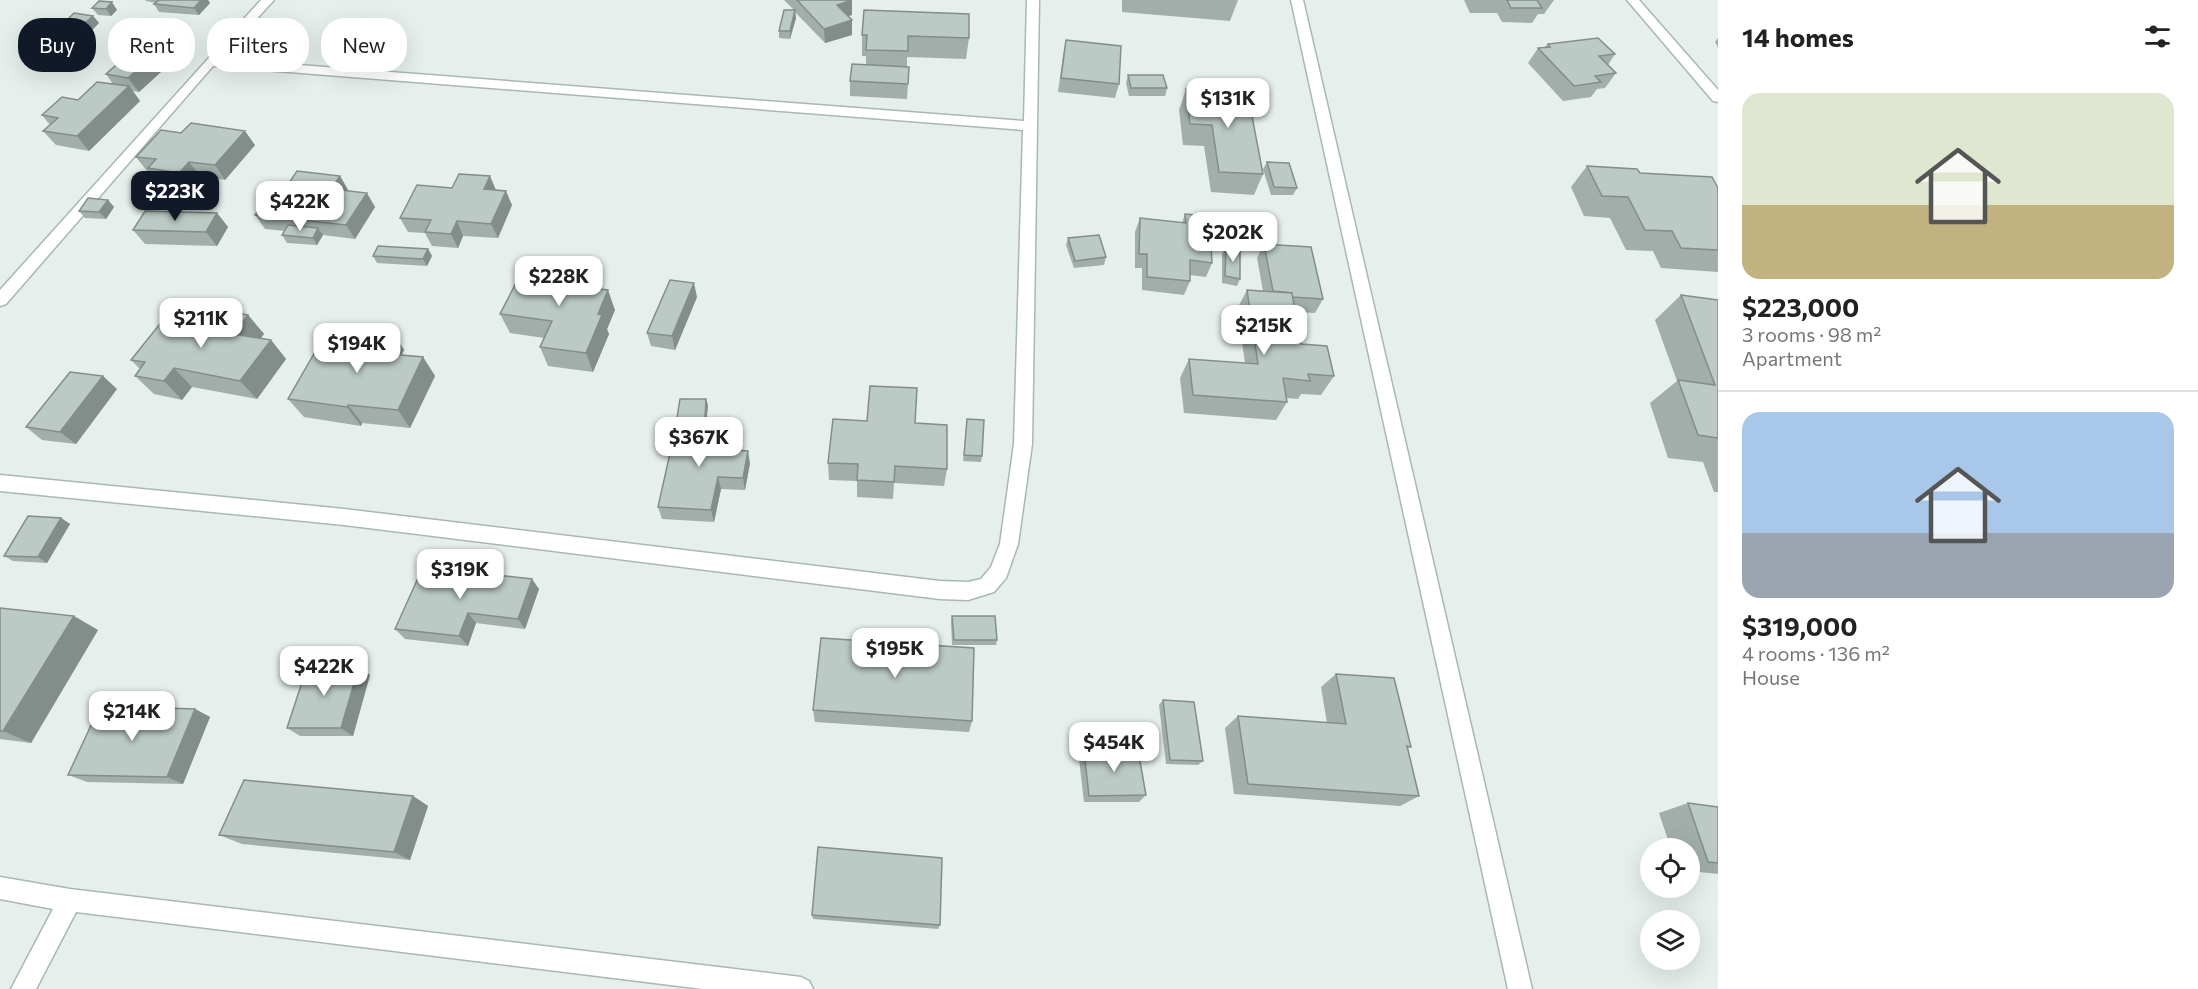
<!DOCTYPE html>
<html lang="en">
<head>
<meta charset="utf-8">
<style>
	:root { --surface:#fff; --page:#f6f6f6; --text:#222; --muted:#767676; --line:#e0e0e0; --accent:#111827 }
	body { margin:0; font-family:Commissioner,sans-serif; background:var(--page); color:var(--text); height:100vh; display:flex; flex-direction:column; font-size:22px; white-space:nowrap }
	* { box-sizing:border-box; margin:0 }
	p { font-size:20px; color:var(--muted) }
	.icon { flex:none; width:33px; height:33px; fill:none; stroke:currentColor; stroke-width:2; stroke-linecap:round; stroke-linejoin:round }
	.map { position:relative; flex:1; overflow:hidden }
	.drawer { display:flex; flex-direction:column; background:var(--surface); width:480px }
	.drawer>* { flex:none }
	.guide { position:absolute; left:18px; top:18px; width:570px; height:54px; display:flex; gap:12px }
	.buttons { position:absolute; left:1640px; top:838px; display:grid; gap:12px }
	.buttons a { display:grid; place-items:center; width:60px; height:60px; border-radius:50%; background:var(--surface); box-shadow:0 6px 24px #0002; font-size:30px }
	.price { position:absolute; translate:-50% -51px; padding:0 14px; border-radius:12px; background:#fff; color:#222; font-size:20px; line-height:39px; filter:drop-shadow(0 2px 3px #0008) }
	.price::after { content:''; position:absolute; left:50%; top:36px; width:18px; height:14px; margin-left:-9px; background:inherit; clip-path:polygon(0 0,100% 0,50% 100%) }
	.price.current { background:var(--accent); color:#fff }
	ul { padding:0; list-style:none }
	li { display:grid; align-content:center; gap:12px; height:318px; padding:0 24px }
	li+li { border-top:2px solid var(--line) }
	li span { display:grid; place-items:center; height:186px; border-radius:18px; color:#555 }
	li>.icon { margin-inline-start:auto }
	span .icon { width:108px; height:108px; fill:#fffc; stroke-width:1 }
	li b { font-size:26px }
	h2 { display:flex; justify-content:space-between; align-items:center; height:72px; padding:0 24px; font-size:26px }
	.chip { padding:0 21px; border-radius:24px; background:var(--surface); box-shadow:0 6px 24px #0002; font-size:21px; line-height:54px }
	.chip.current { background:var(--accent); color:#fff }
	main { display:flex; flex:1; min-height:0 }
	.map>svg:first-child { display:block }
</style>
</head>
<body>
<main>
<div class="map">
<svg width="1718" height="989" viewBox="0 0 1718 989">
	<rect width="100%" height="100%" fill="#e6efeb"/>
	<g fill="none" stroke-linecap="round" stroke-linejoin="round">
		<defs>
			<g id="minor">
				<polygon points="261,0 274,0 220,59 1024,121 1027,0 1039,0 1032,444 1018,544 1006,578 994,592 968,600 940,599 344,525 0,491 0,475 344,509 940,581 968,582 981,579 991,567 1000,544 1014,444 1023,130 213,66 6,304 0,306 0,290"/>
				<polygon points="1291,0 1303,0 1532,989 1508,989"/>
				<polygon points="1627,0 1639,0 1718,90 1718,102 1713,101"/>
				<polygon points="0,877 70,889 801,977 809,981 813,989 703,989 76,912 36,989 11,989 53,909 0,899"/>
			</g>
		</defs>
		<use href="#minor" stroke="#a8b8b2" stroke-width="3"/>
		<use href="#minor" fill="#fff" fill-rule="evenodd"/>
	</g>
	<g fill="#a1aea9">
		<polygon points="145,0 208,0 210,3 199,15 159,12 154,4 156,3 146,1"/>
		<polygon points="784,0 852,0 852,15 848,16 852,35 825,43 795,12 796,18 790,39 779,38 779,31 794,10"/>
		<polygon points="1122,0 1238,0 1230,21 1122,12"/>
		<polygon points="1464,0 1554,0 1544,14 1538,14 1532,23 1502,22 1497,13 1470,13"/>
		<polygon points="92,8 117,10 111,16 98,15"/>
		<polygon points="93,16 99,23 92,30 73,27 67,20"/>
		<polygon points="176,25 181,32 167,46 165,46 174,60 139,92 133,91 140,101 89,151 56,145 43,131 50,125 42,115 113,84 106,74 140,44 125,42 120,35"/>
		<polygon points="862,35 969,38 966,59 907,57 907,67 909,67 907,99 850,96 850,81 866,65 866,56 862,56"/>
		<polygon points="1718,38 1718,47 1715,42"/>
		<polygon points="1066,40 1119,84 1115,98 1058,92 1063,55"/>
		<polygon points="1548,44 1615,54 1608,65 1616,73 1605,88 1597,89 1591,97 1563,101 1528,63 1538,48 1545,47"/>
		<polygon points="1128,75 1167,88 1165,96 1129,96 1126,83"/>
		<polygon points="1186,89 1263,174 1254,195 1211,192 1204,146 1183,145 1179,110"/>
		<polygon points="255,145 225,180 200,176 190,187 159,183 150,171 147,171 136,157"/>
		<polygon points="1267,162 1297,188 1293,195 1271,195 1263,169"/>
		<polygon points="1587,166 1640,173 1718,188 1718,272 1661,268 1653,251 1626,250 1610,218 1584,216 1571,187"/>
		<polygon points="340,176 348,190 347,191 375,207 355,239 323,235 317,245 287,243 282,235 285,231 265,229 255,215 287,186"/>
		<polygon points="496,190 512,205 498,238 463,236 458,248 432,246 425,233 408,232 400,218"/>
		<polygon points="108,200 114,207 106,219 85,218 79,211"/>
		<polygon points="217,213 228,227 217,246 145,244 133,230"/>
		<polygon points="1185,214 1205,226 1212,263 1206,277 1190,275 1190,281 1184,295 1142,290 1142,268 1135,268 1135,232 1140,218 1182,223"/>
		<polygon points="1068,238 1106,257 1104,265 1074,268 1066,245"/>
		<polygon points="1264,244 1323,299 1315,313 1295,312 1301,344 1334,376 1321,395 1301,394 1298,399 1287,398 1287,402 1276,420 1184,413 1180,378 1189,359 1245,363 1237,309 1247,290 1263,291 1257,258"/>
		<polygon points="1226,247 1240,279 1237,286 1222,283 1222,254"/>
		<polygon points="428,249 432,256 427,266 377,263 373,256"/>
		<polygon points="581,264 588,284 587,288 615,310 607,329 609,334 593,372 548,366 540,347 544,338 510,333 500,314 541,281"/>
		<polygon points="1681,295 1718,300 1718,492 1714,492 1703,462 1668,458 1650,403 1677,381 1655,320"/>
		<polygon points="697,297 675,350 651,346 647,333"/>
		<polygon points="248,315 264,334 260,338 271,340 286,359 257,399 192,387 182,400 154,394 135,376 140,369 131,360 203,328"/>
		<polygon points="392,330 404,350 401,355 423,357 435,376 410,428 362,423 361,426 304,417 288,399 362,342"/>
		<polygon points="117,389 76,444 42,440 26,427"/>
		<polygon points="708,405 706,425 679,425 677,418"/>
		<polygon points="967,419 982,456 981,462 963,461"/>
		<polygon points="915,423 947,469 944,486 894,483 893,499 857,497 857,481 829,480 828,463"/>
		<polygon points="727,429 729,442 728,450 750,463 745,490 721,489 714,522 662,519 658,507"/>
		<polygon points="61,518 70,524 47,563 13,561 4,556"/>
		<polygon points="539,589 525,629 476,623 468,646 405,639 395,629"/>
		<polygon points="0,608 98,630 31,743 0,739"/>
		<polygon points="952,616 997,640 996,645 952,645 951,621"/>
		<polygon points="1336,674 1411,747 1408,748 1419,796 1400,806 1234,794 1225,728 1238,716 1327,723 1321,687"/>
		<polygon points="370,675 353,736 300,736 287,728"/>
		<polygon points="1163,700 1203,761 1198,765 1166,764 1159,705"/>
		<polygon points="195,709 210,717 183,784 87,782 68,775"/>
		<polygon points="813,710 972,721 969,732 815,722"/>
		<polygon points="1084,751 1146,795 1139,802 1084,802 1079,759"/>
		<polygon points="413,796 428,806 410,860 242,844 219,835"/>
		<polygon points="1688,803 1718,807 1718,874 1689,871 1689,849 1671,849 1659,813"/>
		<polygon points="812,915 940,925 938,929 813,919"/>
	</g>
	<g fill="#838d89">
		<polygon points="201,0 208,0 210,3 199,15 194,8"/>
		<polygon points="852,0 852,15 837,19 837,5"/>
		<polygon points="112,2 117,10 111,16 106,9"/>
		<polygon points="795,10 796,18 790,39 790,31"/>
		<polygon points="93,16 99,23 92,30 86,22"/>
		<polygon points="852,20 852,35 825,43 824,29"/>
		<polygon points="176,25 181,32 167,46 162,39"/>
		<polygon points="164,46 174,60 139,92 128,78"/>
		<polygon points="129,86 140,101 89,151 77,136"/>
		<polygon points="245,131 255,145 225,180 215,165"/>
		<polygon points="189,162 200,176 190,187 179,173"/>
		<polygon points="340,176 348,190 339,203 331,189"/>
		<polygon points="490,176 496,190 484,189"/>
		<polygon points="506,191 512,205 498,238 491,224"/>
		<polygon points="367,193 375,207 355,239 346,225"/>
		<polygon points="108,200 114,207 106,219 99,212"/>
		<polygon points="217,213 228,227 217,246 206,232"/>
		<polygon points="457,221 463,236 458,248 451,234"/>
		<polygon points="318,228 323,235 317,245 313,238"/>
		<polygon points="428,249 432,256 427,266 423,259"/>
		<polygon points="581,264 588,284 579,305 572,286"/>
		<polygon points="694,283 697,297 675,350 672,336"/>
		<polygon points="608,290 615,310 607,329 609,334 593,372 586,353 598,314"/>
		<polygon points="248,315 264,334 250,353 233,334"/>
		<polygon points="392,330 404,350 393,372 380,353"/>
		<polygon points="271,340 286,359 257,399 240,381"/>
		<polygon points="423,357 435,376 410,428 398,410"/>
		<polygon points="174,368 192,387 182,400 164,381"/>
		<polygon points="103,376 117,389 76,444 60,432"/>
		<polygon points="706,399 708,405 706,425 705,418"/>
		<polygon points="348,405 362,423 361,426 347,407"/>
		<polygon points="727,429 729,442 726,462 723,449"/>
		<polygon points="748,451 750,463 745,490 743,478"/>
		<polygon points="718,477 721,489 714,522 711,510"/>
		<polygon points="61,518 70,524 47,563 38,557"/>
		<polygon points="532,579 539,589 525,629 518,619"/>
		<polygon points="468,613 476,623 468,646 459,636"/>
		<polygon points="74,616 98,630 31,743 3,731"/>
		<polygon points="359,666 370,675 353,736 341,728"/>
		<polygon points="195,709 210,717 183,784 167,777"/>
		<polygon points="413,796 428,806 410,860 394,852"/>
	</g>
	<g fill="#bbcac4" stroke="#838d89" stroke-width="1.5">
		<polygon points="159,0 201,0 194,8 154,4"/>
		<polygon points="797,0 852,0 837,5 852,20 824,29"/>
		<polygon points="1507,0 1537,0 1542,8 1511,8"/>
		<polygon points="99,1 112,2 106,9 92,8"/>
		<polygon points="784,10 795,10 790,31 779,31"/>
		<polygon points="864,10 969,14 969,38 908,36 908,51 866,50 867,35 862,35"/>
		<polygon points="74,13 93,16 86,22 67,20"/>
		<polygon points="134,21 176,25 162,39 120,35"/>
		<polygon points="1598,38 1615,54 1599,56 1616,73 1595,76 1601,82 1574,86 1538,48 1550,47 1548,44"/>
		<polygon points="1066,40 1121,46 1119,84 1061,78"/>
		<polygon points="142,42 164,46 128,78 106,74"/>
		<polygon points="852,64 909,67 908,84 850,81"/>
		<polygon points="1128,75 1163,75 1167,88 1131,88"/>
		<polygon points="97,82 129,86 77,136 43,131 58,118 42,115 62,97 78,100"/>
		<polygon points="1186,89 1248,95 1263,174 1219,172 1212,125 1190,124"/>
		<polygon points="191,123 245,131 215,165 189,162 179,173 148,168 156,159 136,157 161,130 181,133"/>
		<polygon points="1267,162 1289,163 1297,188 1274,187"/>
		<polygon points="1587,166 1637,169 1640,173 1712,177 1718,188 1718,250 1681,248 1672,231 1645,230 1628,197 1602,196"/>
		<polygon points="297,171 340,176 331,189 367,193 346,225 255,215 277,185 287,186"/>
		<polygon points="459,174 490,176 484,189 506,191 491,224 457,221 451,234 425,232 431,220 400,218 417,185 452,188"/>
		<polygon points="88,198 108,200 99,212 79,211"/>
		<polygon points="145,211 217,213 206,232 133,230"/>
		<polygon points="1185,214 1204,216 1205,226 1210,226 1212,263 1190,260 1190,281 1147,277 1147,254 1139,254 1140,218 1186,223"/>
		<polygon points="288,225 318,228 313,238 282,235"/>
		<polygon points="1099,235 1106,257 1075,261 1068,238"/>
		<polygon points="1264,244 1311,247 1323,299 1292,297 1292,293 1273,291"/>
		<polygon points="378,246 428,249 423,259 373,256"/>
		<polygon points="1226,247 1240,248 1240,279 1225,276"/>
		<polygon points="551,260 581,264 572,286 608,290 598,314 602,315 586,353 540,347 552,321 500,314 519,277 541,281"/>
		<polygon points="670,280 694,283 672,336 647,333"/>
		<polygon points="1247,290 1292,293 1301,344 1327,346 1334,376 1308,374 1310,381 1283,378 1287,402 1193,395 1189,359 1258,364"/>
		<polygon points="1681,295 1718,300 1718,438 1698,435 1678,380 1715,385"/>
		<polygon points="218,309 248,315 233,334 271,340 240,381 174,368 164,381 135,376 145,362 131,360 163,320 203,328"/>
		<polygon points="370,328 392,330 380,353 423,357 398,410 348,405 347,407 288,399 323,338 362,342"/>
		<polygon points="70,372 103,376 60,432 26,427"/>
		<polygon points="870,386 917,388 915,423 947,425 947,469 895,466 894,482 857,480 858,464 828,463 833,419 867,421"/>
		<polygon points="680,399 706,399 705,418 677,418"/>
		<polygon points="967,419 984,420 982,456 964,455"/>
		<polygon points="676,426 727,429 723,449 748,451 743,478 718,477 711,510 658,507"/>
		<polygon points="28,516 61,518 38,557 4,556"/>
		<polygon points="423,567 532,579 518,619 468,613 459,636 395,629"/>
		<polygon points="0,608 74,616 3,731 0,731"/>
		<polygon points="952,616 995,616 997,640 954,640"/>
		<polygon points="821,638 974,648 972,721 813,710"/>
		<polygon points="359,666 341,728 287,728 307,667"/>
		<polygon points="1336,674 1394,678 1411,747 1407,746 1419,796 1248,784 1238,716 1346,724"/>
		<polygon points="1163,700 1194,702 1203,761 1170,760"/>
		<polygon points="100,706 195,709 167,777 68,775"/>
		<polygon points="1138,750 1146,795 1089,796 1084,751"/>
		<polygon points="244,780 413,796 394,852 219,835"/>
		<polygon points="1688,803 1718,807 1718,863 1708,862"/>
		<polygon points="818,847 942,858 940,925 812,915"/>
	</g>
</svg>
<div class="buttons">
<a><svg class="icon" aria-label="locate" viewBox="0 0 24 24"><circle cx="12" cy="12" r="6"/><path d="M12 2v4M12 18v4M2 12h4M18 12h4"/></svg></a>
<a><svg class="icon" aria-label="layers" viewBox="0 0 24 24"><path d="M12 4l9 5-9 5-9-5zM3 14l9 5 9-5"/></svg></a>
</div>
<b class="price" style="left:1228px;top:129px">$131K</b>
<b class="price current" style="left:175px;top:222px">$223K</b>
<b class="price" style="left:300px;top:232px">$422K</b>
<b class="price" style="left:1233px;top:263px">$202K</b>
<b class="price" style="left:559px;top:307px">$228K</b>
<b class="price" style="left:201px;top:349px">$211K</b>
<b class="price" style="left:1264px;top:356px">$215K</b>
<b class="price" style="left:357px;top:374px">$194K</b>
<b class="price" style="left:699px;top:468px">$367K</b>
<b class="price" style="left:460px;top:600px">$319K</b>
<b class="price" style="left:895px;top:679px">$195K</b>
<b class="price" style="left:324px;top:697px">$422K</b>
<b class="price" style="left:132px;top:742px">$214K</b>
<b class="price" style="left:1114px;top:773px">$454K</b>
<div class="guide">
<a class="chip current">Buy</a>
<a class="chip">Rent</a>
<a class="chip">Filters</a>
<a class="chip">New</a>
</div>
</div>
<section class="drawer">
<h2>14 homes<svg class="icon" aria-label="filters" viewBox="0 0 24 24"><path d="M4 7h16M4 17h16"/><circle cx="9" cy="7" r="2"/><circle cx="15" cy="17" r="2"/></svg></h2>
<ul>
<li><span style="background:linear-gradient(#dfe7d0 60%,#c2b280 0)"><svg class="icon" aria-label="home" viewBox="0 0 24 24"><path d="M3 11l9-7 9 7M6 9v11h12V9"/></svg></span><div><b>$223,000</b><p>3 rooms · 98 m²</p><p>Apartment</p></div></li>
<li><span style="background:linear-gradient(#a9c7e8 65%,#9aa5b1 0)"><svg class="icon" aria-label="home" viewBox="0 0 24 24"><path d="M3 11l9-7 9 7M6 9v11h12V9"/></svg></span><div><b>$319,000</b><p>4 rooms · 136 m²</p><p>House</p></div></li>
</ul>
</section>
</main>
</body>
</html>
